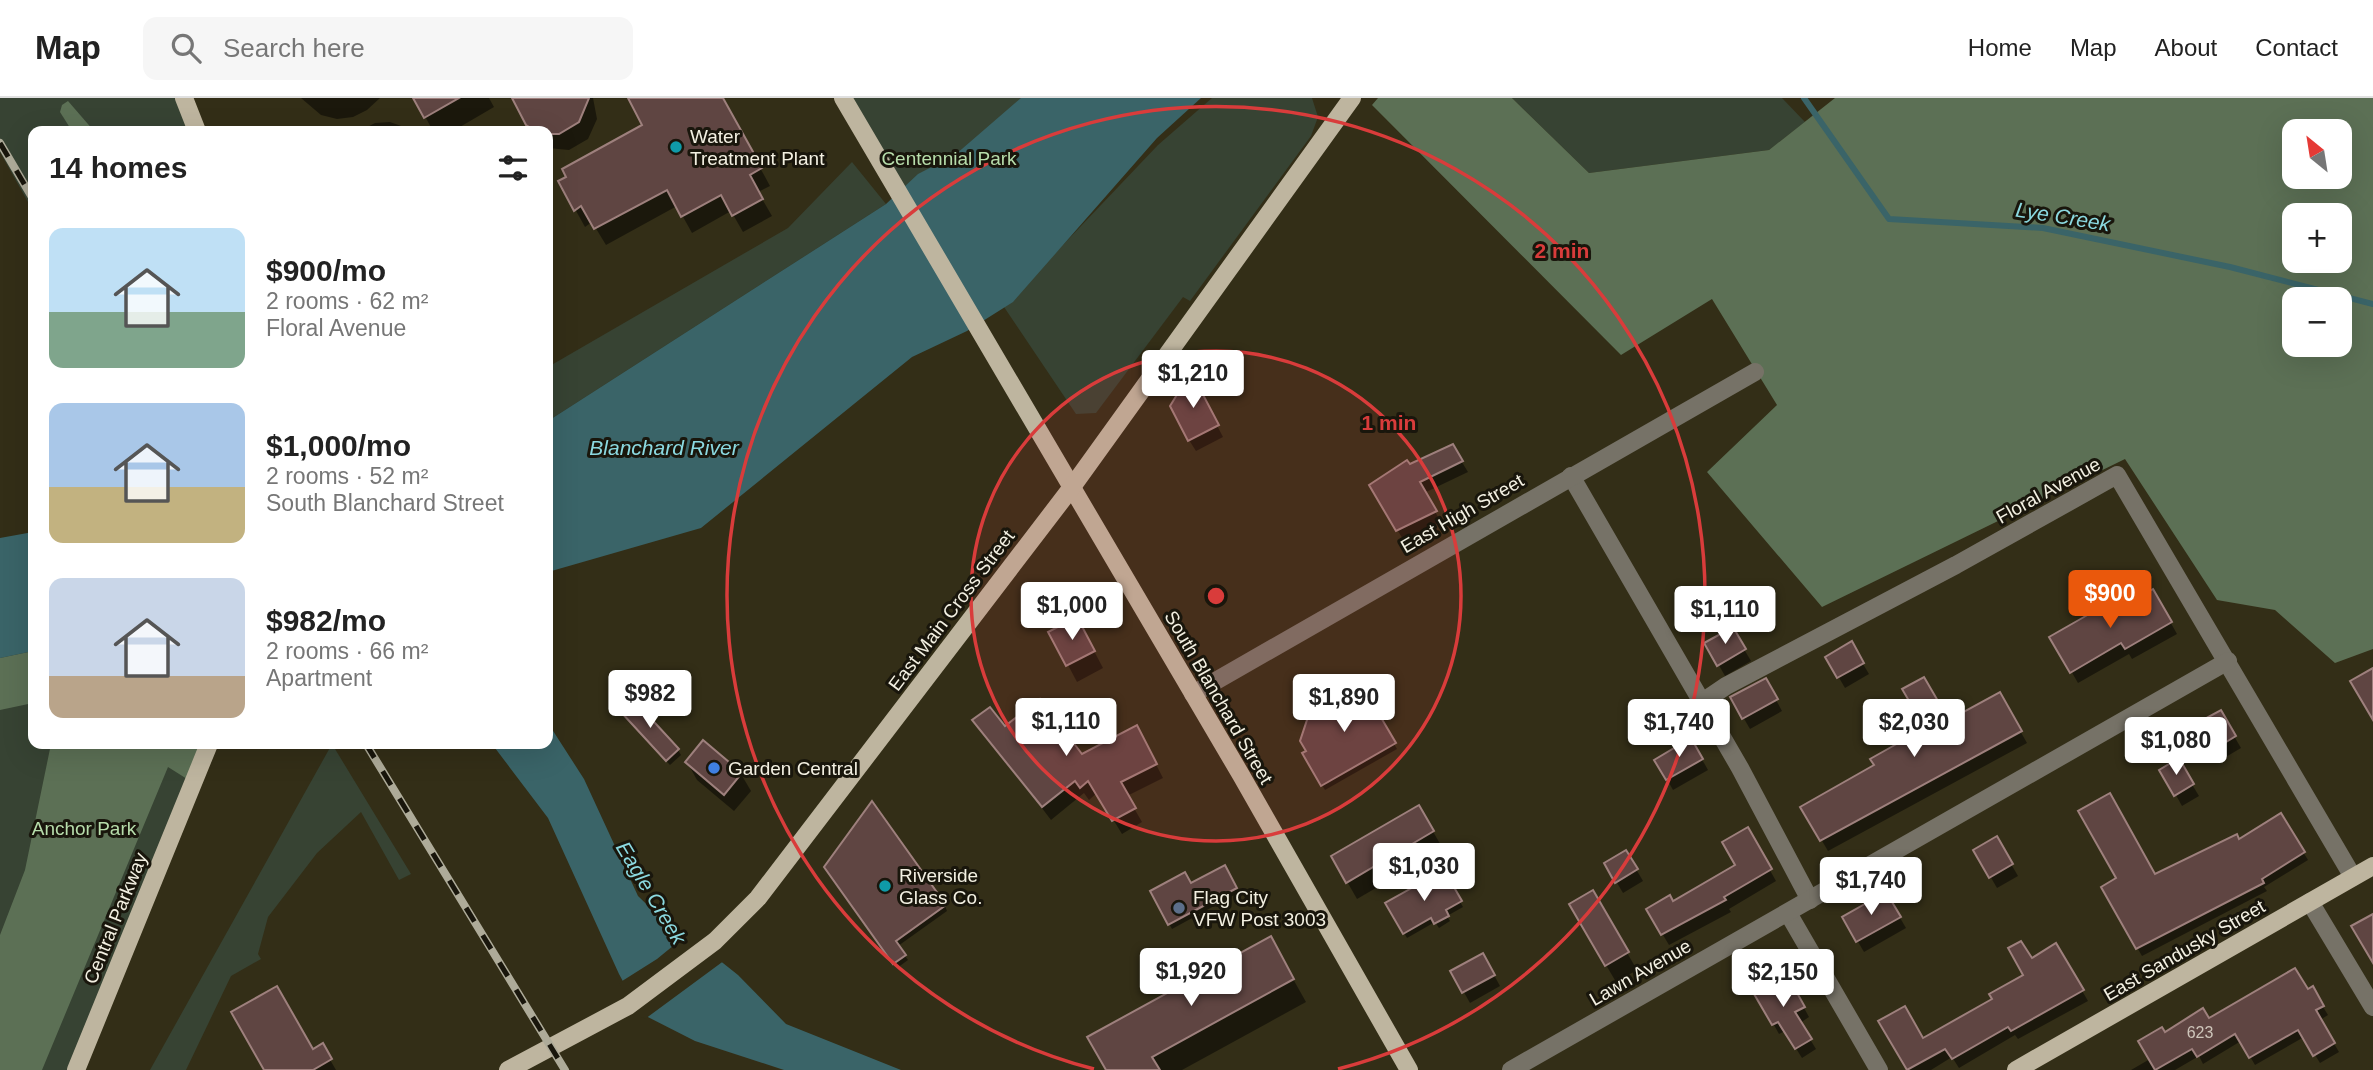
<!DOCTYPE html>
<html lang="en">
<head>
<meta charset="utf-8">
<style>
	:root { --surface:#fff; --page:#f6f6f6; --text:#222; --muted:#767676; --line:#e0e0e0; --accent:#ea580c }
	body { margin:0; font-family:Arial,sans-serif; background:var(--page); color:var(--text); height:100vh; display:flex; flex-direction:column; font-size:26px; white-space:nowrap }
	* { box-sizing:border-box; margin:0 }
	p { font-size:23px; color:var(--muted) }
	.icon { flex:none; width:38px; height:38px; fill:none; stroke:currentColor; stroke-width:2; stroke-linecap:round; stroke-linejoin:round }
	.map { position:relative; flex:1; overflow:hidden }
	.drawer { position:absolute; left:28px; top:28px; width:525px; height:623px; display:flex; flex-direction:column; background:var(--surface); border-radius:14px; box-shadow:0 7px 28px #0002 }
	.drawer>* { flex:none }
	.needle { width:46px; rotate:330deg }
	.buttons { position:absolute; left:2282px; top:21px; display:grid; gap:14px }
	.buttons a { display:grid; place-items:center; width:70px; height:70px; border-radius:14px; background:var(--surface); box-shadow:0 7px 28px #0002; font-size:35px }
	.price { position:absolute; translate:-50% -60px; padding:0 16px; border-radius:7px; background:#fff; color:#222; font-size:23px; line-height:46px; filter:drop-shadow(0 2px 4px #0008) }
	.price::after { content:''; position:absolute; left:50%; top:42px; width:21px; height:16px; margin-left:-10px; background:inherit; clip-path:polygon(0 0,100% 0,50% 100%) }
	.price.selected { background:var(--accent); color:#fff }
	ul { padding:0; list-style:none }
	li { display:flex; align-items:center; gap:21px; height:175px; padding:0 21px }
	li span { display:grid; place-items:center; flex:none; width:196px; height:140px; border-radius:14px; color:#555 }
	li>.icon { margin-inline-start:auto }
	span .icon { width:84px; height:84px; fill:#fffc; stroke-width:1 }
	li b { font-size:30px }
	h2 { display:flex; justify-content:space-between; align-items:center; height:84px; padding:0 21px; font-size:30px }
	header { display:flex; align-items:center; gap:42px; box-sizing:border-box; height:98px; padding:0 35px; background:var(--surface); border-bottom:2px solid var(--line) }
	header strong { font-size:33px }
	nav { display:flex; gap:38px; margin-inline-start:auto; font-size:24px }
	.search { width:490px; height:63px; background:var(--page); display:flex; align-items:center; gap:18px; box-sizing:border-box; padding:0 24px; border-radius:14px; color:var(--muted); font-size:26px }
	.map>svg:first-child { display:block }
</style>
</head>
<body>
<header>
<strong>Map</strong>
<div class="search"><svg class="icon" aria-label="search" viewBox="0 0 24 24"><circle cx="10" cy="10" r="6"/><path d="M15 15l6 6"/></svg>Search here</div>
<nav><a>Home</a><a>Map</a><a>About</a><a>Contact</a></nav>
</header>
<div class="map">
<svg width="2373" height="972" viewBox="0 0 2373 972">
	<rect width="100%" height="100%" fill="#332e17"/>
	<g fill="#374333">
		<polygon points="0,0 184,0 197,33 33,33 33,113 0,54"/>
		<polygon points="843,0 1110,0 926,141"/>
		<polygon points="1212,0 1312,0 1318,19 1311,38 1190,203 1183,199 1096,315 1076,316 1004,209 1158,47"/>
		<polygon points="1512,0 1782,0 1805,24 1769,52 1589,75"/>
		<polygon points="852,64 886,106 548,323 548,269 788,130"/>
		<polygon points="33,499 33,646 209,646 76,972 0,972 0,505"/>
		<polygon points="332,646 411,776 399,782 361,714 317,755 268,819 258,856 261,861 231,878 186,972 150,972"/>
	</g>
	<g fill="#5c7055" fill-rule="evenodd">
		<path d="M1378,0H1512L1589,75L1769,52L1835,0H2373V551L2335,565L2275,512L2217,502L2125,361L1822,509L1707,374L1777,307L1712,201L1621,257L1372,7ZM2294,33H2340V79H2294ZM2294,117H2340V163H2294ZM2294,201H2340V247H2294Z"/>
		<polygon points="68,3 94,33 72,33 60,14 62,7"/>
		<polygon points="33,553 33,605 0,612 0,560"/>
		<polygon points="51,646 209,646 195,686 168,669 42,972 0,972 0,837 25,772"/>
	</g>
	<g fill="#3a6468">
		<polygon points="1021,0 1201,0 1157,40 1013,204 967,233 912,259 701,430 548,474 548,323 886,106 918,76 955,57"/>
		<polygon points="33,434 33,553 0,560 0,440"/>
		<polygon points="548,625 584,681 638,798 673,832 689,838 738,877 786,926 901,972 784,972 695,943 640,915 619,876 548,720 492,646 548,646"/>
	</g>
	<polygon fill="#332e17" points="690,834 725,862 645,921 640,918 619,885 657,861"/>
	<g fill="#0007">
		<polygon points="301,0 380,0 367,12 353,19 337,21 321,17"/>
		<polygon points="415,0 489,0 494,9 453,33 433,33"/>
		<polygon points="517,0 593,0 597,21 588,41 569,52 548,50 548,33 530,33 521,17"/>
		<polygon points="630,0 722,0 770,88 758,94 772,118 743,134 731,113 692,135 677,108 606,147 592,124 585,129 560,84 658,52"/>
		<polygon points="390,24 415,33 360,33 375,25"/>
		<polygon points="1196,287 1223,339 1196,353 1189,342"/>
		<polygon points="1452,348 1468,374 1424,395 1441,424 1404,443 1371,388"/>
		<polygon points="2153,493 2177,536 2132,561 2129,556 2078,585 2052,540 2116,514"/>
		<polygon points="1732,531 1751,563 1725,578 1707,546"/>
		<polygon points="1086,538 1103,570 1077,584 1068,567"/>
		<polygon points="1851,546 1869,576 1845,590 1827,559"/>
		<polygon points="1765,582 1782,613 1750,631 1732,600"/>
		<polygon points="1359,586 1397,651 1325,692 1304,656"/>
		<polygon points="1999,596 2027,645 1828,753 1802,709 1876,668 1927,630 1949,625"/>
		<polygon points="2220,614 2241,650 2224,660 2203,624"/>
		<polygon points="625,619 678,652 681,657 670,667"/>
		<polygon points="975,622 1082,658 1144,643 1163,680 1127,698 1142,724 1122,736 1097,695 1089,702 1084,695 1051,722"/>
		<polygon points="1691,642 1708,672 1673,692 1656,662"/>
		<polygon points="704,645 741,676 751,693 734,713 697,682 687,664"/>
		<polygon points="2178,663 2199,698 2182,708 2162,672"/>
		<polygon points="1419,709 1443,751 1357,801 1333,759"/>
		<polygon points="2280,717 2308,762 2264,789 2267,793 2142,858 2103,790 2155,778 2239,743"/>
		<polygon points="1747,732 1776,783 1729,811 1731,814 1669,847 1648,812 1672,805 1737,768"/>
		<polygon points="1996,740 2018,778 1997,790 1975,752"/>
		<polygon points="1626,754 1643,783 1623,795 1606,766"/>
		<polygon points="1224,769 1238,795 1172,831 1152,794 1190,787"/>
		<polygon points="829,775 945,808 947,813 898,848 908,862 897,870"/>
		<polygon points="1444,775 1463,809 1447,818 1450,823 1439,830 1435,824 1407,840 1388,806"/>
		<polygon points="1592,794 1637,872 1616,884 1571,807"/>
		<polygon points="1886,796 1906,830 1864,854 1844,820"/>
		<polygon points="2056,848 2088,903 2018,941 2015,937 1959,970 1952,959 1931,972 1909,972 1881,923 1923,943 1995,901 2025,877 2031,862"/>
		<polygon points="1483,857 1500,888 1470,905 1452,873"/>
		<polygon points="1283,863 1306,904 1182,972 1108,972"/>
		<polygon points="1791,886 1809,919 1800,925 1816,951 1802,960 1785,933 1779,936 1753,889 1776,894"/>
		<polygon points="2312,891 2328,917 2320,922 2339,954 2320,965 2304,939 2255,967 2241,943 2203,966 2199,958 2175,972 2131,972 2150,961 2164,936"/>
		<polygon points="322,948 336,972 266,972 313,953"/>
	</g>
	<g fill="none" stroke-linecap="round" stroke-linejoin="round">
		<polyline stroke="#3a6468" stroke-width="6" points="1804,0 1889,121 2043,130 2230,169 2373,206"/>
	</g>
	<g fill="#5f4542" stroke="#9e807d" stroke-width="2">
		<polygon points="413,0 459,0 424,20"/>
		<polygon points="512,0 589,0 579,24 559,36 548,36 548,33 536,33 526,27"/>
		<polygon points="628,0 723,0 762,70 750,77 763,101 732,118 721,97 681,119 667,92 594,131 581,108 574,113 558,83 566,79 562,71 642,27"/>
		<polygon points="1191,274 1219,327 1188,343 1170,308"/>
		<polygon points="1453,346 1463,363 1420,384 1437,413 1396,433 1369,387 1407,362 1410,366"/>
		<polygon points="2153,491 2172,524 2125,551 2121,545 2070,575 2049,539 2112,503 2117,512"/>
		<polygon points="1077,519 1095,553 1066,568 1048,534"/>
		<polygon points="1733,529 1746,551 1717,568 1704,545"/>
		<polygon points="1852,543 1864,565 1837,580 1825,559"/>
		<polygon points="2373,570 2373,622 2350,583"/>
		<polygon points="1924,579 1949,622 2000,594 2022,633 1820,743 1800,709 1874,667 1870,661 1925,630 1902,591"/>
		<polygon points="1766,580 1778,601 1742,621 1730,599"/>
		<polygon points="1360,584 1396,645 1321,688 1302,655 1306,653 1300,643 1310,613"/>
		<polygon points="633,601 679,651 666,663 620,613"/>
		<polygon points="1040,601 1082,656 1137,627 1157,666 1121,684 1136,710 1112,723 1088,683 1080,690 1075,683 1042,709 972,622 990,609 1005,628"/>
		<polygon points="2221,612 2236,638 2216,650 2201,623"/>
		<polygon points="1691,640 1703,661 1666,682 1654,662"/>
		<polygon points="703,642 742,675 724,697 685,664"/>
		<polygon points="2179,660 2194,686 2174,698 2159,672"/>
		<polygon points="2110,695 2155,776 2237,736 2239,741 2281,715 2305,754 2262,781 2264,785 2136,851 2101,789 2116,780 2078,713"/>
		<polygon points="872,703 946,807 896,843 906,857 893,866 824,769"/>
		<polygon points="1419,707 1434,733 1346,785 1331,758"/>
		<polygon points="1748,729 1772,771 1724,799 1726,802 1661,837 1646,811 1670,797 1673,803 1735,767 1722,744"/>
		<polygon points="1997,738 2013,766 1989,780 1973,752"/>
		<polygon points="1626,752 1638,771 1615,785 1604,765"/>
		<polygon points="1225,767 1237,790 1168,827 1150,793 1185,774 1191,785"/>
		<polygon points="1444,772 1462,803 1446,812 1449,818 1434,826 1431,820 1403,836 1385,805"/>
		<polygon points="1593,792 1629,854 1605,868 1569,806"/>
		<polygon points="1886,794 1901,819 1856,844 1842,819"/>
		<polygon points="2373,816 2373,865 2351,828"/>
		<polygon points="1271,838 1294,881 1152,959 1160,972 1106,972 1087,939"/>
		<polygon points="2021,843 2032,860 2056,845 2084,892 2011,933 2008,929 1952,961 1945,951 1907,972 1878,923 1905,908 1923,940 1992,901 1989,896 2023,877 2008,850"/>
		<polygon points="1483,855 1495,877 1462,895 1450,873"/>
		<polygon points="2295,870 2308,891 2313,888 2324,908 2316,912 2335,945 2313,958 2298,932 2249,960 2235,936 2197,959 2192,951 2155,972 2138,943 2162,929 2165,934 2203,910 2209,920"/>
		<polygon points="1769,878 1776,892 1791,884 1805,909 1795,914 1812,941 1795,951 1778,924 1772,927 1750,889"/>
		<polygon points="277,888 313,951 323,945 332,961 313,972 264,972 231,914"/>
	</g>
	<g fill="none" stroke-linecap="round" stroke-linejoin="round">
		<g stroke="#767267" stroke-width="18">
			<polyline points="1571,378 1740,670 1810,802"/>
			<polyline points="1193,596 1755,274"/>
			<polyline points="1701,605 1726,588 1956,467 2117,377 2353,779"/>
			<polyline points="2310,804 2373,909"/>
			<polyline points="1788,815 1879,972"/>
			<polyline points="1511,972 2228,563"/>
		</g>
		<g stroke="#beb59f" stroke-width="18">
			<polyline points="184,0 197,33"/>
			<polyline points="843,0 1241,677 1409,972"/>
			<polyline points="76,972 209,646"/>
			<polyline points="508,972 628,908 715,843 758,800 1072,389 1352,0"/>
			<polyline points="2016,972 2373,768"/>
		</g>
		<defs>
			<g id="rail">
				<polyline points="0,45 33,101"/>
				<polyline points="366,646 565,972"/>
			</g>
		</defs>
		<use href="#rail" stroke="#aeab99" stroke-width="8"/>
		<use href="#rail" stroke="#19160c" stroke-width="5" stroke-dasharray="16" stroke-linecap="butt"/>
	</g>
	<circle cx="1216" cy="498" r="245" fill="#d93c3b" fill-opacity=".12"/>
	<g fill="none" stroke="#d93c3b" stroke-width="3.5">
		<circle cx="1216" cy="498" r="245"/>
		<path d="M1094 971A489 489 0 1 1 1338 971"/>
	</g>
	<g fill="#0f9aa8" stroke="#19160c" stroke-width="2.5">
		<circle cx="676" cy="49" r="7"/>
		<circle cx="885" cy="788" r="7"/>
	</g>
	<circle fill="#3f7fe0" stroke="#19160c" stroke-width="2.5" cx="714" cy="670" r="7"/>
	<circle fill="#5c6f8a" stroke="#19160c" stroke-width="2.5" cx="1179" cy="810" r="7"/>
	<g text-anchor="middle" stroke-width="6" stroke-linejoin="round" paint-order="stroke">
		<g font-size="16" fill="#cec5ba">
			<text x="2200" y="940">623</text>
		</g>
		<g font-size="19" fill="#f3f0e2" stroke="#19160c" text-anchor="start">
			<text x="690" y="45">Water<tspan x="690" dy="22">Treatment Plant</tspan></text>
			<text x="728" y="677">Garden Central</text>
			<text x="899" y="784">Riverside<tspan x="899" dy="22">Glass Co.</tspan></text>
			<text x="1193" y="806">Flag City<tspan x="1193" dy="22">VFW Post 3003</tspan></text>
		</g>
		<g font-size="19" fill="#b7ddab" stroke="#19160c">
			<text x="949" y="67">Centennial Park</text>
			<text x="84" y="737">Anchor Park</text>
		</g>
		<g font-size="19" fill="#f3f0e2" stroke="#19160c">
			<text transform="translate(2048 392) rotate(-29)" y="7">Floral Avenue</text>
			<text transform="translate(1462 415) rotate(-30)" y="7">East High Street</text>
			<text transform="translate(951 512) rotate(-53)" y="7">East Main Cross Street</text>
			<text transform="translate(1219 599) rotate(60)" y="7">South Blanchard Street</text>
			<text transform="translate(115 820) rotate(-68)" y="7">Central Parkway</text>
			<text transform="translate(2184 852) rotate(-30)" y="7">East Sandusky Street</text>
			<text transform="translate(1640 874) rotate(-30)" y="7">Lawn Avenue</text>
		</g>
		<g font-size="21" font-style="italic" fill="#8bd9e0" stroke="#19160c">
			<text transform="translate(2063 119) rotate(9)" y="7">Lye Creek</text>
			<text x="664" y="357">Blanchard River</text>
			<text transform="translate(651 795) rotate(59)" y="7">Eagle Creek</text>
		</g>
	</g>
	<circle cx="1216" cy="498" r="10" fill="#d93c3b" stroke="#19160c" stroke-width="3.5"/>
	<g font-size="21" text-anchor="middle" font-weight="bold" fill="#d93c3b" stroke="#19160c" stroke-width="6" stroke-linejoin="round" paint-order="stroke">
		<text x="1562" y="160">2 min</text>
		<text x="1389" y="332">1 min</text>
	</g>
</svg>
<div class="buttons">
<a><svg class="needle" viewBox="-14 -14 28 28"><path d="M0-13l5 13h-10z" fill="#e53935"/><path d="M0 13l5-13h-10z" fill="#767676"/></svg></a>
<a>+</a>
<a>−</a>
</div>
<b class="price" style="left:1193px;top:312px">$1,210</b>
<b class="price selected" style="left:2110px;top:532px">$900</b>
<b class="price" style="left:1072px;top:544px">$1,000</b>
<b class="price" style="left:1725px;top:548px">$1,110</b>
<b class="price" style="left:650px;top:632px">$982</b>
<b class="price" style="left:1344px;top:636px">$1,890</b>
<b class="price" style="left:1066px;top:660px">$1,110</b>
<b class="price" style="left:1679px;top:661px">$1,740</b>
<b class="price" style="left:1914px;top:661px">$2,030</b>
<b class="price" style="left:2176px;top:679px">$1,080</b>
<b class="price" style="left:1424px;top:805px">$1,030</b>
<b class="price" style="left:1871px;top:819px">$1,740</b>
<b class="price" style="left:1191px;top:910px">$1,920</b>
<b class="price" style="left:1783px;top:911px">$2,150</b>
<section class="drawer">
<h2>14 homes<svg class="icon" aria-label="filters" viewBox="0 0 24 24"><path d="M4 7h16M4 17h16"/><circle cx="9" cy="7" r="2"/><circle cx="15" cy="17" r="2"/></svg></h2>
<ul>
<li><span style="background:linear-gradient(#bfe0f5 60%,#7fa58c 0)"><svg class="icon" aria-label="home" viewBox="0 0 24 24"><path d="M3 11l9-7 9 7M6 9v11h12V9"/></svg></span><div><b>$900/mo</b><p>2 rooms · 62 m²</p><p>Floral Avenue</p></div></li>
<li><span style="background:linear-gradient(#a9c7e8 60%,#c2b280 0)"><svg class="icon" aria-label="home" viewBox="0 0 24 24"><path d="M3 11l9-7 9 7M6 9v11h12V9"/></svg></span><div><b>$1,000/mo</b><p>2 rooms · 52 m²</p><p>South Blanchard Street</p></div></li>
<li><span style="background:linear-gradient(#c9d6e8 70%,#b9a48a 0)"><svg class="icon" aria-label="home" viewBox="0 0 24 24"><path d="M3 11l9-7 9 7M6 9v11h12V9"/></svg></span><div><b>$982/mo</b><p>2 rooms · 66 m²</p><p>Apartment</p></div></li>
</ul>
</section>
</div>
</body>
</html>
